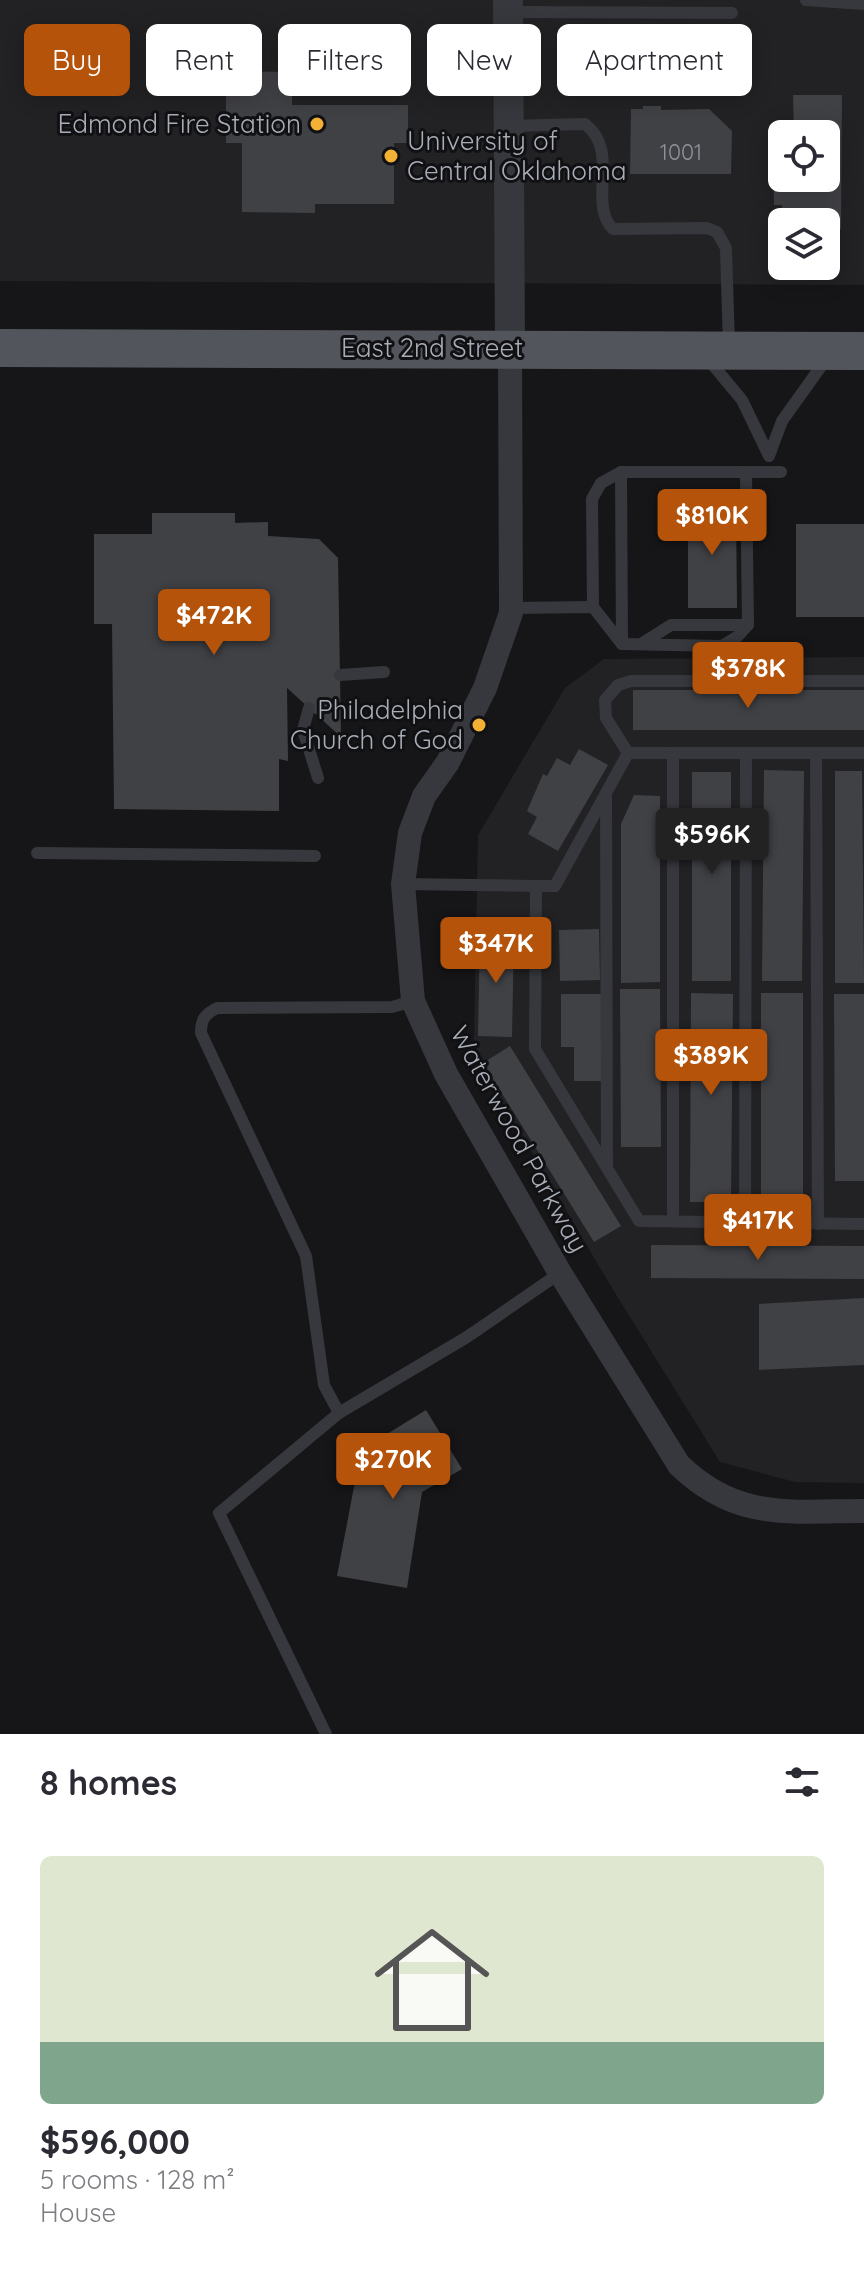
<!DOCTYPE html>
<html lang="en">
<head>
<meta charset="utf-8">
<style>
	:root { --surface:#fff; --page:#f7f7f7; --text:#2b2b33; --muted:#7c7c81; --accent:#b45309 }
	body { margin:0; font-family:Quicksand,sans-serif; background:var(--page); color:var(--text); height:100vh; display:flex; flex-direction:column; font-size:30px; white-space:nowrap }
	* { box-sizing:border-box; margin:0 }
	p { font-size:26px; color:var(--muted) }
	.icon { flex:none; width:44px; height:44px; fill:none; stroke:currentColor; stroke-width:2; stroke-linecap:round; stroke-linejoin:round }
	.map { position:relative; height:1734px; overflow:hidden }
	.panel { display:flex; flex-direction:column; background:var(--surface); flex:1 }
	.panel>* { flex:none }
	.hud { position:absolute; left:24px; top:24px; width:816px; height:72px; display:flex; gap:16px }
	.tools { position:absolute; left:768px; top:120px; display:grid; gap:16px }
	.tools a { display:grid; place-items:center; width:72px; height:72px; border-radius:12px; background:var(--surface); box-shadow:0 4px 20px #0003; font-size:40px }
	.price { position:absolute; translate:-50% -68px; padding:0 18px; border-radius:8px; background:var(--accent); color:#fff; font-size:26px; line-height:52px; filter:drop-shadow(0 2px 4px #0008) }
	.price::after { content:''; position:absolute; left:50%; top:48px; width:24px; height:18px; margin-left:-12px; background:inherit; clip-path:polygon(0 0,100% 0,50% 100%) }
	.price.on { background:#222; color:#fff }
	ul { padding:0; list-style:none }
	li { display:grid; align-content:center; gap:16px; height:424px; padding:0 40px }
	li span { display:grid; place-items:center; height:248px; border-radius:12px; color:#555 }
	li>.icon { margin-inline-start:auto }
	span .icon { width:144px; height:144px; fill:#fffc; stroke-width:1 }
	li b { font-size:34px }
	h2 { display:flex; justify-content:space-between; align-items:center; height:96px; padding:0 40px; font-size:34px }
	.tag { padding:0 28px; border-radius:12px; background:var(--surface); box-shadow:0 4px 20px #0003; font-size:28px; line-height:72px }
	.tag.on { background:var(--accent); color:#fff }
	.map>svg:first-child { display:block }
</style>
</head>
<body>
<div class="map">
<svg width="864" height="1734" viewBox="0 0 864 1734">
	<rect width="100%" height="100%" fill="#161618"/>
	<g fill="#222225" fill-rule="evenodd">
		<path d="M0,0H864V285L0,281ZM782,134H826V178H782ZM782,222H826V266H782Z"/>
		<polygon points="864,657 864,1483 795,1482 720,1462 612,1288 482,1068 474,1041 478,835 565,688 604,659"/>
	</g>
	<g fill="#404145">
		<polygon points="226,71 292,72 292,105 408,105 408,143 394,143 394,204 315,204 315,213 242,212 242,143 226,143"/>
		<polygon points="793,95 842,95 841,229 826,229 826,222 782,222 782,205 774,205 773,157 782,157 782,178 826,178 826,134 794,134"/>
		<polygon points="643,106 661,106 661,110 709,109 732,131 731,174 630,174 631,109 643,109"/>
		<polygon points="688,505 736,505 737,608 688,608"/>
		<polygon points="152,513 235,513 235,523 268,522 268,536 319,539 338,558 341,737 287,688 288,761 279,759 279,811 114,809 112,624 94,624 94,534 152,534"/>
		<rect x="796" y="524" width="68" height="93"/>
		<rect x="633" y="690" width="231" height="40"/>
		<polygon points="579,749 608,765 558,851 528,834 537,817 527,811 543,774 547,776 557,758 570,765"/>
		<polygon points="764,770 804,771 802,981 762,981"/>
		<polygon points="835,771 862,771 864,983 835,983"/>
		<rect x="692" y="772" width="39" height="209"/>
		<polygon points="634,795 660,796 660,982 621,983 621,824"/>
		<polygon points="599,929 600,980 560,981 559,930"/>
		<polygon points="480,933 514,934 512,1037 478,1036"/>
		<polygon points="620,989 660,989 661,1147 621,1147"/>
		<polygon points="691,993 733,994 731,1202 690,1202"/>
		<rect x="761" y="993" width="42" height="212"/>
		<polygon points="561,994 601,994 601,1081 574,1081 574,1047 561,1047"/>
		<polygon points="834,994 864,994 864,1181 835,1181"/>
		<polygon points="510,1046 621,1226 594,1242 483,1063"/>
		<polygon points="651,1245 864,1246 864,1279 651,1278"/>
		<polygon points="864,1298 864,1365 759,1370 759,1304"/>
		<polygon points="426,1410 462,1469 422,1492 407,1588 337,1576 361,1450"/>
	</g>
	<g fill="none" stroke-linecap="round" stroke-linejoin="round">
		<g stroke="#37383d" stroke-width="12">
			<polyline points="806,0 864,4"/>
			<polyline points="508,12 732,13"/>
			<path d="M509,126L585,124C621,151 587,203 613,229L707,228L717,232L726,248L729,347"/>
			<polyline points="707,358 742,400 769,456 782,421 827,358"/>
			<polyline points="621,472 622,644"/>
			<polyline points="593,607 592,499 601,483 621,472 781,472"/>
			<polyline points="511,608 593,607 622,644"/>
			<polyline points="622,644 722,646 737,637 748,625 746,472"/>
			<polyline points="641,644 671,625 748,625"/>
			<polyline points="340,675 384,672"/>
			<polyline points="309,708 303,730 318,778"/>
			<polyline points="628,753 606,718 605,700 618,685 631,681 864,681"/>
			<polyline points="816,753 818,1224"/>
			<polyline points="864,753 628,753 555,886 536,886 535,1049 639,1221 864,1224"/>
			<polyline points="606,797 607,1167"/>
			<polyline points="37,853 315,856"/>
			<polyline points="403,884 536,886"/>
			<polyline points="673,1221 673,753"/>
			<polyline points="745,1223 746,753"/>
			<path d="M339,1413L324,1385L306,1256L201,1033C201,1019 205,1014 217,1008L392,1007L413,1001"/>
			<polyline points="326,1734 219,1513 339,1413 467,1337 560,1273"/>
		</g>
		<path stroke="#37383d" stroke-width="24" d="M510,348L511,613L485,688L448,762L424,796L410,833L403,884L413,1001L446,1074L560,1273L679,1465C737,1521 789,1511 864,1511"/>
		<polyline stroke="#37383d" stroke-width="30" points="508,0 510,348"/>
		<polyline stroke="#53555c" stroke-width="38" points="0,348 864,351"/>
	</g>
	<g fill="#f2b134" stroke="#111113" stroke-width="3">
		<circle cx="317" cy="124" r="8"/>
		<circle cx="391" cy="156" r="8"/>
		<circle cx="479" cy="725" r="8"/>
	</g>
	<g text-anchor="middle" stroke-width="6" stroke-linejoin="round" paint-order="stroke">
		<g font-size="22" fill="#8e929b">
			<text x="681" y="160">1001</text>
		</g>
		<g font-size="26" fill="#a8adb8" stroke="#111113" text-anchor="end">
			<text x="301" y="133">Edmond Fire Station</text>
			<text x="407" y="150" text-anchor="start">University of<tspan x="407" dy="30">Central Oklahoma</tspan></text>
			<text x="463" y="719">Philadelphia<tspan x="463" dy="30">Church of God</tspan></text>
		</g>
		<g font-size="26" fill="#a8adb8" stroke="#111113">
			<text x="432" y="357">East 2nd Street</text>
			<text transform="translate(519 1139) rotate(61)" y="9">Waterwood Parkway</text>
		</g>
	</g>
</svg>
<div class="tools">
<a><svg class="icon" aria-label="locate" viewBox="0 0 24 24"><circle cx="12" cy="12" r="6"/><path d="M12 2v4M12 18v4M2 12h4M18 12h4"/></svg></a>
<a><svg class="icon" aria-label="layers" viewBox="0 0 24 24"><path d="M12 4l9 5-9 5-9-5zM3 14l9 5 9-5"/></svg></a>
</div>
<b class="price" style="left:712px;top:557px">$810K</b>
<b class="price" style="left:214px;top:657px">$472K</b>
<b class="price" style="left:748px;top:710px">$378K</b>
<b class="price on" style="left:712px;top:876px">$596K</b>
<b class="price" style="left:496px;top:985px">$347K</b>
<b class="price" style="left:711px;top:1097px">$389K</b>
<b class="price" style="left:758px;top:1262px">$417K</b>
<b class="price" style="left:393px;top:1501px">$270K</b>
<div class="hud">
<a class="tag on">Buy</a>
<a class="tag">Rent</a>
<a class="tag">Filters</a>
<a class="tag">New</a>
<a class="tag">Apartment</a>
</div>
</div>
<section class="panel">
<h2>8 homes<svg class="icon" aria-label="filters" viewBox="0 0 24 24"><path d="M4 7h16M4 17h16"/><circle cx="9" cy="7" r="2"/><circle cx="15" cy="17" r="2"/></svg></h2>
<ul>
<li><span style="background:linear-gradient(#dfe7d0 75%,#7fa58c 0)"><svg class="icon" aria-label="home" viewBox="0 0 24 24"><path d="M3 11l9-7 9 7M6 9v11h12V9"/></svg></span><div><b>$596,000</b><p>5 rooms · 128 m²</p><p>House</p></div></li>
</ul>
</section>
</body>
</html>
